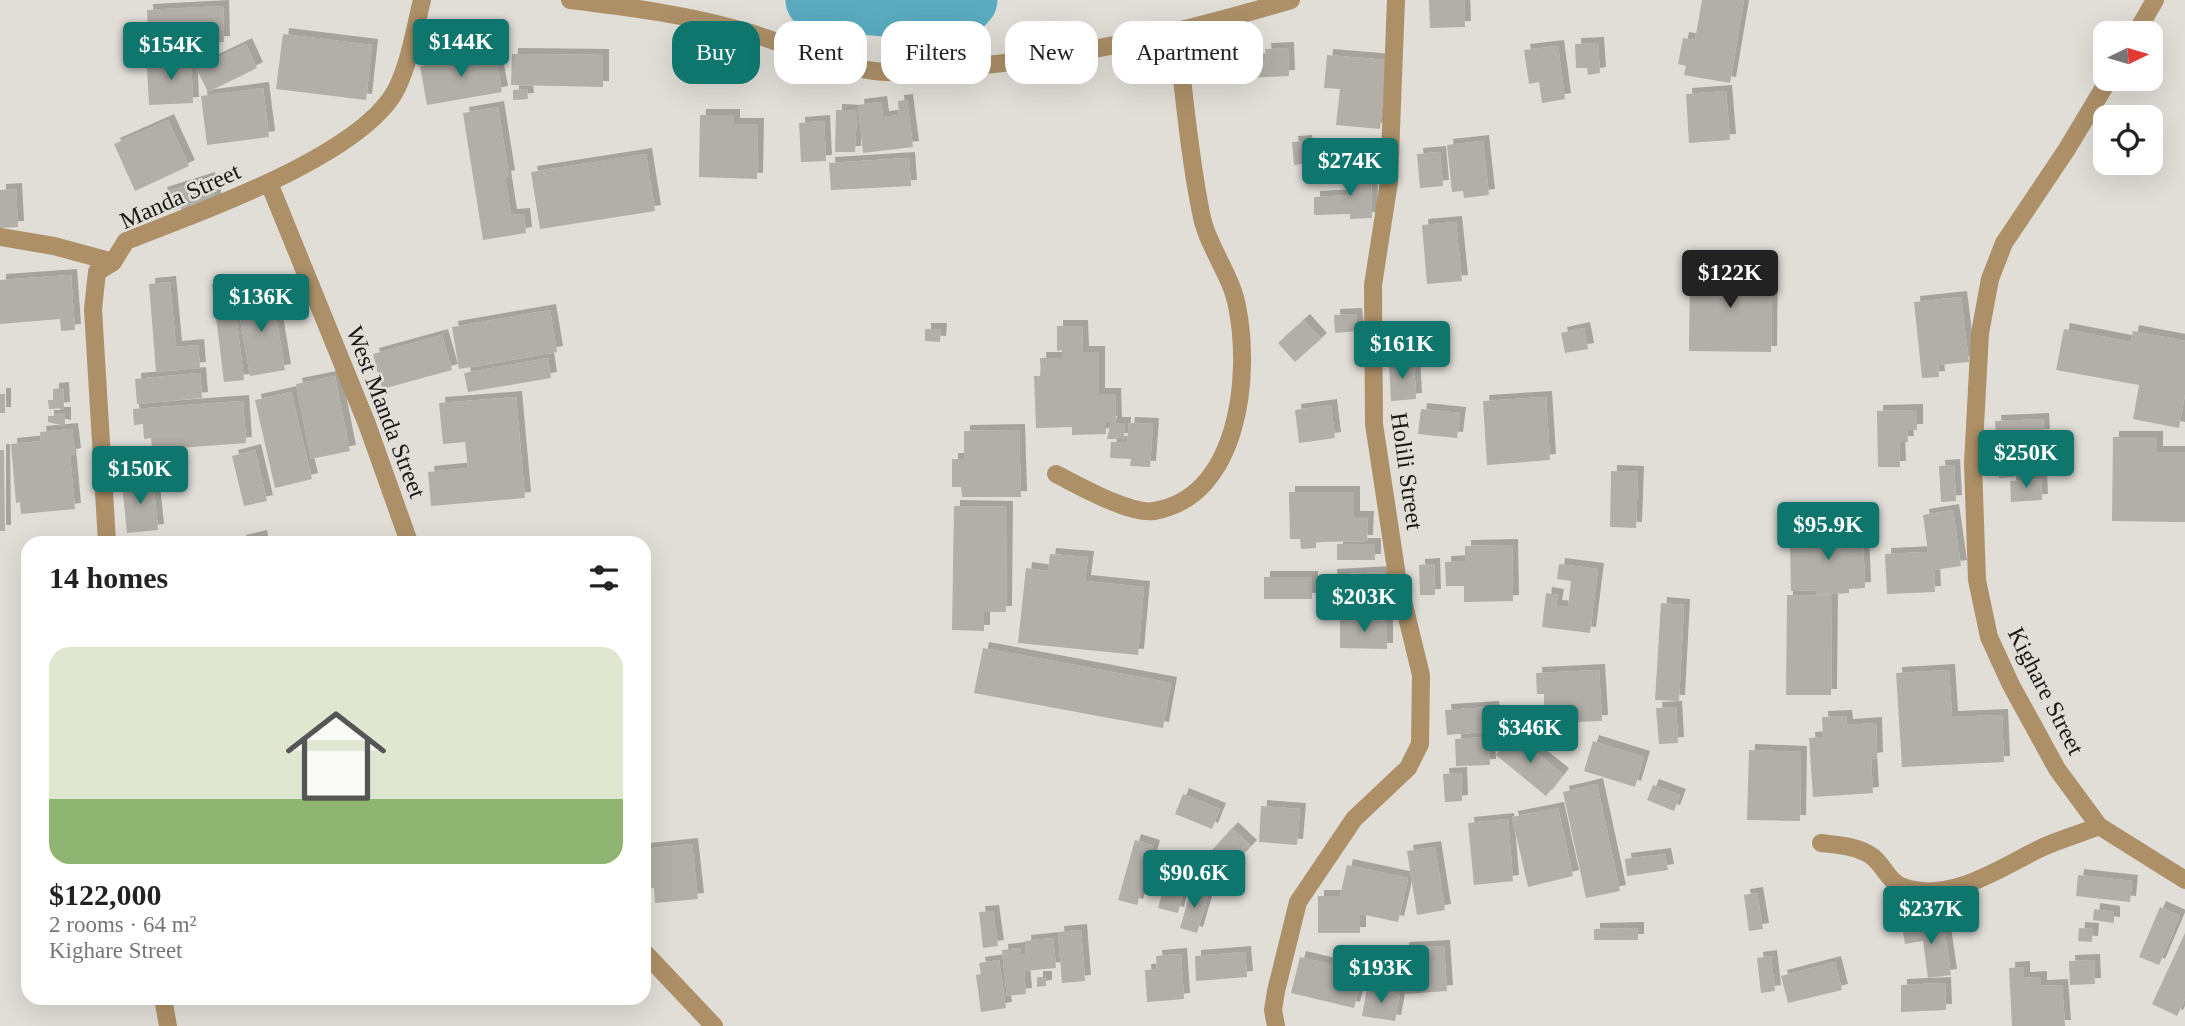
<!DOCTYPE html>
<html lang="en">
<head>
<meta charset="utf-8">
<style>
	:root { --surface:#fff; --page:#f6f6f6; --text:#222; --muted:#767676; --accent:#0f766e }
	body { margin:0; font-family:"Times New Roman",serif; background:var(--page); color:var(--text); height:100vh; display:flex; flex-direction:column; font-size:26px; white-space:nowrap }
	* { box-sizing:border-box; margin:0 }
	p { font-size:23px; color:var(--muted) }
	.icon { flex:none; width:38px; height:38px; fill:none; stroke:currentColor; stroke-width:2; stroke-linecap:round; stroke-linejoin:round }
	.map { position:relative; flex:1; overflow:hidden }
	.sheet { position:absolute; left:21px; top:536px; width:630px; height:469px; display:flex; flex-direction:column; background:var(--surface); border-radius:21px; box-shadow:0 7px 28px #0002 }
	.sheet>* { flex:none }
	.top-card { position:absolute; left:672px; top:21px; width:665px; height:63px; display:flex; gap:14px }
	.needle { width:46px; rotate:85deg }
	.controls { position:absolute; left:2093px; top:21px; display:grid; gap:14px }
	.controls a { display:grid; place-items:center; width:70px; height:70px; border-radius:14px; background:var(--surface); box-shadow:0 7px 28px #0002; font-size:35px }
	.price { position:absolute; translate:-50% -60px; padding:0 16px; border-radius:7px; background:var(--accent); color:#fff; font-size:23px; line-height:46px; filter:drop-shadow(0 2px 4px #0008) }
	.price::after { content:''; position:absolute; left:50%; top:42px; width:21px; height:16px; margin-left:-10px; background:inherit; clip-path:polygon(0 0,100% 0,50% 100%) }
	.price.on { background:#222; color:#fff }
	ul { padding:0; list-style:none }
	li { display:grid; align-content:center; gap:14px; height:371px; padding:0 28px }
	li span { display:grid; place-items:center; height:217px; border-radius:21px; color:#555 }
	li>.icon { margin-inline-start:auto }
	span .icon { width:126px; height:126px; fill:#fffc; stroke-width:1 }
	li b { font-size:30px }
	h2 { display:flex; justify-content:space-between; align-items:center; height:84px; padding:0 28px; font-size:30px }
	.pill { padding:0 24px; border-radius:21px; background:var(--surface); box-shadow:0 7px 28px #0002; font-size:24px; line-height:63px }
	.pill.on { background:var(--accent); color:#fff }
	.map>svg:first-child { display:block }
</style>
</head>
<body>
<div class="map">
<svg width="2185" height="1026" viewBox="0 0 2185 1026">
	<defs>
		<filter id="shadow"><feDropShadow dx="6" dy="-6" stdDeviation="0" flood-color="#0004"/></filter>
	</defs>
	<rect width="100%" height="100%" fill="#e1ded8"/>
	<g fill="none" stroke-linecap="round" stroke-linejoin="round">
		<polyline stroke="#5babc0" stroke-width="61" points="816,0 956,12 967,0"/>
	</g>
	<g fill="#b2aea8" filter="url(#shadow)">
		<polygon points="1429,0 1464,0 1465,27 1430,28"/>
		<polygon points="1702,0 1744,0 1730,83 1684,75 1686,66 1678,64 1683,38 1695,40"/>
		<polygon points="223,6 224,42 180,44 181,55 149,57 147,10"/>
		<polygon points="283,34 372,45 366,100 276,89"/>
		<polygon points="1598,43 1600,73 1588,75 1587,68 1576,68 1575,44"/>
		<polygon points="246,44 257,68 208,92 196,68"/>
		<polygon points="1558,46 1565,99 1542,103 1539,82 1529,84 1524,50"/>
		<polygon points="1288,48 1289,76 1248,78 1247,61 1266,59 1265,49"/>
		<polygon points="495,54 502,92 427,105 420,66"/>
		<polygon points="512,54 603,55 603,87 511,85"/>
		<polygon points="1327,55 1387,60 1380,129 1336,125 1340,89 1324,88"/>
		<polygon points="191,58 193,103 149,105 147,68 161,67 160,59"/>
		<polygon points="263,88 269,137 207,145 201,96"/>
		<polygon points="527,89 528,99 513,100 513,90"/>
		<polygon points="1726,91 1730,140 1689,143 1686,94"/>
		<polygon points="907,100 913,147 863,153 858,105 881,102 883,117 899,115 898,101"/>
		<polygon points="498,107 509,176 505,177 511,215 524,214 526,233 483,240 463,113"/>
		<polygon points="836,110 857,111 855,152 835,152"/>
		<polygon points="700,115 734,115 734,124 758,124 757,179 699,177"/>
		<polygon points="168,120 189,166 135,191 114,144"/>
		<polygon points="824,121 826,161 801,162 799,123"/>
		<polygon points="1306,141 1308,163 1294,165 1292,142"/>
		<polygon points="1483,141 1489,195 1464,198 1463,191 1452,192 1447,145"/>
		<polygon points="1440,152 1443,186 1420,188 1417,154"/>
		<polygon points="646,154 655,211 540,229 531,172"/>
		<polygon points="909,158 911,186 831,190 829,163"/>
		<polygon points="1371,165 1372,218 1350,219 1350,214 1314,215 1314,197 1354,195 1353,166"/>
		<polygon points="209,178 217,204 183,215 181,208 167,212 161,193"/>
		<polygon points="16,189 18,227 0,228 0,190"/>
		<polygon points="1456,222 1462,281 1427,284 1422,225"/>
		<polygon points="1690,269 1772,270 1771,352 1689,351"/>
		<polygon points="71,275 75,330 61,331 60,319 0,324 0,280"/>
		<polygon points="232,281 244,380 224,382 212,284"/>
		<polygon points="170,282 176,347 198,345 200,368 156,372 149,284"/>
		<polygon points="272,292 285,370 250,376 237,299"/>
		<polygon points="1961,297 1969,362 1938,365 1939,377 1922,378 1914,302"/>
		<polygon points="550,310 557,352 459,369 452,327"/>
		<polygon points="1356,314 1358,331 1335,333 1334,315"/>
		<polygon points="1304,320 1321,339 1295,362 1278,343"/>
		<polygon points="1057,326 1082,326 1083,352 1099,352 1099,394 1115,394 1116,423 1125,423 1124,439 1107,439 1111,422 1106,422 1106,434 1072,435 1072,427 1036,428 1034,376 1041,376 1040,358 1062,358 1062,350 1057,351"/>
		<polygon points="1584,328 1588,349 1565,353 1561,333"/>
		<polygon points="925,329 941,329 940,342 925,341"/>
		<polygon points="2064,329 2131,342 2133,331 2185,341 2185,394 2179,428 2133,419 2139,385 2056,370"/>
		<polygon points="442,335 452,370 382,389 373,354"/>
		<polygon points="548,358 551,378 468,392 464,373"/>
		<polygon points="1414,361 1416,399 1391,401 1389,363"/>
		<polygon points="200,373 202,398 137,404 135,379"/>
		<polygon points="335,376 350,451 311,459 296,384"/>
		<polygon points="63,388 64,408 49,409 48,400 53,400 53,389"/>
		<polygon points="291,392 312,479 275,488 255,400"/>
		<rect x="0" y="394" width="5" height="19"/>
		<polygon points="516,397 525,498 431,506 428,472 468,468 465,442 443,444 439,403"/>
		<polygon points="1546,397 1550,460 1487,465 1483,401"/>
		<polygon points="243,401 246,443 152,450 151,438 144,439 143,424 134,425 133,409"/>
		<polygon points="1331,405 1335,438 1299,443 1295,410"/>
		<polygon points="1421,409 1460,413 1457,438 1418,434"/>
		<polygon points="1917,410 1917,430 1907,430 1908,442 1899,442 1900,467 1878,467 1877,411"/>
		<polygon points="54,413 65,413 65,426 48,422 48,416 54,416"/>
		<polygon points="2043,419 2044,435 1996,438 1995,421"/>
		<polygon points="1129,423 1153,424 1150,467 1130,466 1131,459 1110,458 1111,442 1127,442"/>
		<polygon points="72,429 75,454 70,455 75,509 21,514 20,502 16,503 11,444 41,441 40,432"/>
		<polygon points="1019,430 1021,497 962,497 961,487 952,487 952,459 964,459 964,431"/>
		<polygon points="2113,437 2157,437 2157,452 2185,452 2185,522 2112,521"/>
		<polygon points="2013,444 2014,477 1999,478 1997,445"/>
		<polygon points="0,450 4,450 5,531 0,531"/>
		<polygon points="255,450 267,501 244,506 232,456"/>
		<polygon points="1954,465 1956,501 1941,502 1939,466"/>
		<polygon points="1611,471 1638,472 1636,528 1610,527"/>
		<polygon points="2041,479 2042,500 2011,502 2010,481"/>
		<polygon points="153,480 158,530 127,533 122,483"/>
		<polygon points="1289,492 1354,492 1354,517 1368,517 1367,541 1316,542 1316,548 1301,549 1300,539 1290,539"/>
		<polygon points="954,506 1007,507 1006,612 984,612 984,631 952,630"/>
		<polygon points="1953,510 1961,566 1934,570 1935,592 1887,594 1885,554 1928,552 1923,515"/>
		<polygon points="1847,524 1848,538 1863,537 1865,588 1849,589 1849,593 1816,595 1816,590 1791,591 1790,544 1801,544 1801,535 1815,534 1814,525"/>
		<polygon points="261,536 262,542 240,542 240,541"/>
		<rect x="1337" y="544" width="38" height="16"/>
		<polygon points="1512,545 1513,601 1464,602 1464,586 1446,586 1445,562 1465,561 1465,546"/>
		<polygon points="1050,554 1088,557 1085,581 1144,587 1138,655 1018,643 1026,568 1048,571"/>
		<polygon points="1434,564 1435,595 1420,595 1419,565"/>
		<polygon points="1559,564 1598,569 1590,633 1542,627 1546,593 1558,595 1556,606 1568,607 1571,581 1557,579"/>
		<polygon points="1384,572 1386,612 1333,614 1331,575"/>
		<rect x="1264" y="577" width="48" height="22"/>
		<polygon points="1787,595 1832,596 1831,695 1786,695"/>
		<polygon points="1661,603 1684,605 1679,701 1655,700"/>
		<polygon points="1340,620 1387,621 1387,649 1340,648"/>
		<polygon points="983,648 1171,683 1163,728 974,693"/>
		<polygon points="1599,670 1602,721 1572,722 1572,711 1544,712 1544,694 1537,694 1536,673"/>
		<polygon points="1949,670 1952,717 2002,715 2004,762 1902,767 1896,673"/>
		<polygon points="1493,707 1495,731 1447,735 1445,710"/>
		<polygon points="1676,707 1678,743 1659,744 1656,708"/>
		<polygon points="1846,716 1847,725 1876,723 1877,758 1871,759 1873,793 1813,797 1809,738 1823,737 1822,717"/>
		<polygon points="1513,734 1563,774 1546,796 1496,755"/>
		<polygon points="1488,737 1490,765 1456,766 1455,739"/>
		<polygon points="1593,741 1644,757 1635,787 1584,771"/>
		<polygon points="1749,750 1801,752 1800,821 1747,820"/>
		<polygon points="1461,773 1462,801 1445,802 1443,774"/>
		<polygon points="1597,784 1620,891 1586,898 1563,792"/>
		<polygon points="1653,785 1680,795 1674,811 1647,800"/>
		<polygon points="1183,794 1220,809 1212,829 1175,814"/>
		<polygon points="1261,806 1300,809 1297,845 1259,842"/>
		<polygon points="1558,808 1573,876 1528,887 1512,817"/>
		<polygon points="1508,819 1513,881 1474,885 1468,823"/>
		<polygon points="1232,828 1251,846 1223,876 1204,859"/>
		<polygon points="1135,840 1154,846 1137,905 1118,900"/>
		<polygon points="692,844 698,899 655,903 654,888 646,889 644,849"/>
		<polygon points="1435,847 1445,910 1417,915 1407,851"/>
		<polygon points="1665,854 1668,870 1627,876 1625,859"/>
		<polygon points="1347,865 1408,878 1398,922 1360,914 1360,933 1318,933 1318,896 1340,896"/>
		<polygon points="2078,875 2132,881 2130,902 2076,896"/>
		<polygon points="1165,882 1184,887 1178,913 1158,908"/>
		<polygon points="1192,886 1209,892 1197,933 1180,928"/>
		<polygon points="1757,893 1763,929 1749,931 1744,895"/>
		<polygon points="2160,907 2180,916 2159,965 2139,957"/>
		<polygon points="2094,909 2114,912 2114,923 2093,920"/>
		<polygon points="993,911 998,946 983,948 979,912"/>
		<polygon points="1943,919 1951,975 1928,978 1923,941 1905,944 1902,926"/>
		<polygon points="1638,928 1638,940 1594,940 1594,929"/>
		<polygon points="2079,928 2093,929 2092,942 2078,941"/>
		<polygon points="1081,930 1085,981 1062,983 1058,932"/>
		<polygon points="2185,933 2185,999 2177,1016 2152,1004"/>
		<polygon points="1053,938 1056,968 1024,971 1026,994 1007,996 1002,950 1020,948 1021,954 1026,954 1025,941"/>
		<polygon points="1444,946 1447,991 1405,994 1403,948"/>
		<polygon points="1245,952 1247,977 1196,981 1195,956"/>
		<polygon points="1181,954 1184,999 1147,1002 1145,970 1157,969 1156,956"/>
		<polygon points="1771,956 1775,991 1761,993 1757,958"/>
		<polygon points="1300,957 1363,972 1354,1008 1291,993"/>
		<polygon points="999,960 1006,1008 981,1012 976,975 981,974 979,963"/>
		<polygon points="2094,960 2095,984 2070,985 2069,961"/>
		<polygon points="1835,962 1842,990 1788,1003 1781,976"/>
		<polygon points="2024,967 2024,978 2041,977 2041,986 2062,985 2065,1026 2012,1026 2009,968"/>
		<polygon points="1037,977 1046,977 1046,986 1037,987"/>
		<polygon points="1945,983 1946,1010 1901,1012 1901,985"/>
		<polygon points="1367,988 1400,994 1395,1021 1362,1016"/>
	</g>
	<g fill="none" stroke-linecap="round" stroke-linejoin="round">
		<g stroke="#ad9068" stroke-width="18">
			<path d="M570,0C630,7 689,15 747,32C789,44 831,66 874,71C907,75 942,69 975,66C1083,56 1186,31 1291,0"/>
			<polyline points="2136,33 2155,0"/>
			<polyline points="2109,79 2067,149 2004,243 1990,279 1980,333 1973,463 1977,580 1989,637 2011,685 2057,769 2099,826 2185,880"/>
			<polyline points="269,183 367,424 409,542"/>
			<polyline points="0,237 54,246 113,262"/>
			<path d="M1056,474C1078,485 1130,515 1154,511C1240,496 1251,374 1237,306C1231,274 1207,246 1201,213C1189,154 1184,93 1177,34"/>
			<path d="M107,542L93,309L97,272L113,262L126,241C196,213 363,156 397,88C410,61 415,28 422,0"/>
			<path d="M1821,843C1838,845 1858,846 1873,857C1884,866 1888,881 1903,887C1949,904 2000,868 2039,849C2058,840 2080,834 2099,826"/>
			<polyline points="644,952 714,1026"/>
			<polyline points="163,998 168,1026"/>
			<polyline points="1276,1026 1273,1010 1276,991 1298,902 1354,819 1408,768 1420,744 1421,675 1397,576 1374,424 1373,285 1389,182 1396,0"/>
		</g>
	</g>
	<g text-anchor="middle" stroke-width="5" stroke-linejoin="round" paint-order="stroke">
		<g font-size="24" fill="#191715" stroke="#e1ded8">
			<text transform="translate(180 196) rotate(-24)" y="8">Manda Street</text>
			<text transform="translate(386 412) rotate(69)" y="8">West Manda Street</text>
			<text transform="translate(1407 471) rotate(82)" y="8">Holili Street</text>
			<text transform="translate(2046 691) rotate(63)" y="8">Kighare Street</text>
		</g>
	</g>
</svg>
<div class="controls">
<a><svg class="needle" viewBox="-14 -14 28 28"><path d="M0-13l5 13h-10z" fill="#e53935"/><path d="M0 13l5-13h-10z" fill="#767676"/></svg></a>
<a><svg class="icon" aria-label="locate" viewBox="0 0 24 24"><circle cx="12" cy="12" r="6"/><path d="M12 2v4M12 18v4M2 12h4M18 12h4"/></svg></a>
</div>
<b class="price" style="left:461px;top:79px">$144K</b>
<b class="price" style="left:171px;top:82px">$154K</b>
<b class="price" style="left:1350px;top:198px">$274K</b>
<b class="price on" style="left:1730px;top:310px">$122K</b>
<b class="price" style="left:261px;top:334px">$136K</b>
<b class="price" style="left:1402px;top:381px">$161K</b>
<b class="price" style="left:2026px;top:490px">$250K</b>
<b class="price" style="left:140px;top:506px">$150K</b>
<b class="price" style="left:1828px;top:562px">$95.9K</b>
<b class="price" style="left:1364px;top:634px">$203K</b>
<b class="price" style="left:1530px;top:765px">$346K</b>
<b class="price" style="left:1194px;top:910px">$90.6K</b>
<b class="price" style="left:1931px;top:946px">$237K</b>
<b class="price" style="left:1381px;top:1005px">$193K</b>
<div class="top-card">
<a class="pill on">Buy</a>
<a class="pill">Rent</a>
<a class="pill">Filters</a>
<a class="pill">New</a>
<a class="pill">Apartment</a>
</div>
<section class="sheet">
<h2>14 homes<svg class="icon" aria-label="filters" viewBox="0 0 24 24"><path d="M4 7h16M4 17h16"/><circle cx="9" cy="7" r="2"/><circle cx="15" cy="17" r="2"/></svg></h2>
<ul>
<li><span style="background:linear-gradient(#dfe7d0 70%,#8fb573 0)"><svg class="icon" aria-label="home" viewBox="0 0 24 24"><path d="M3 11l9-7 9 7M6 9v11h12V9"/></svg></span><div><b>$122,000</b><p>2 rooms · 64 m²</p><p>Kighare Street</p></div></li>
</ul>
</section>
</div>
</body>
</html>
